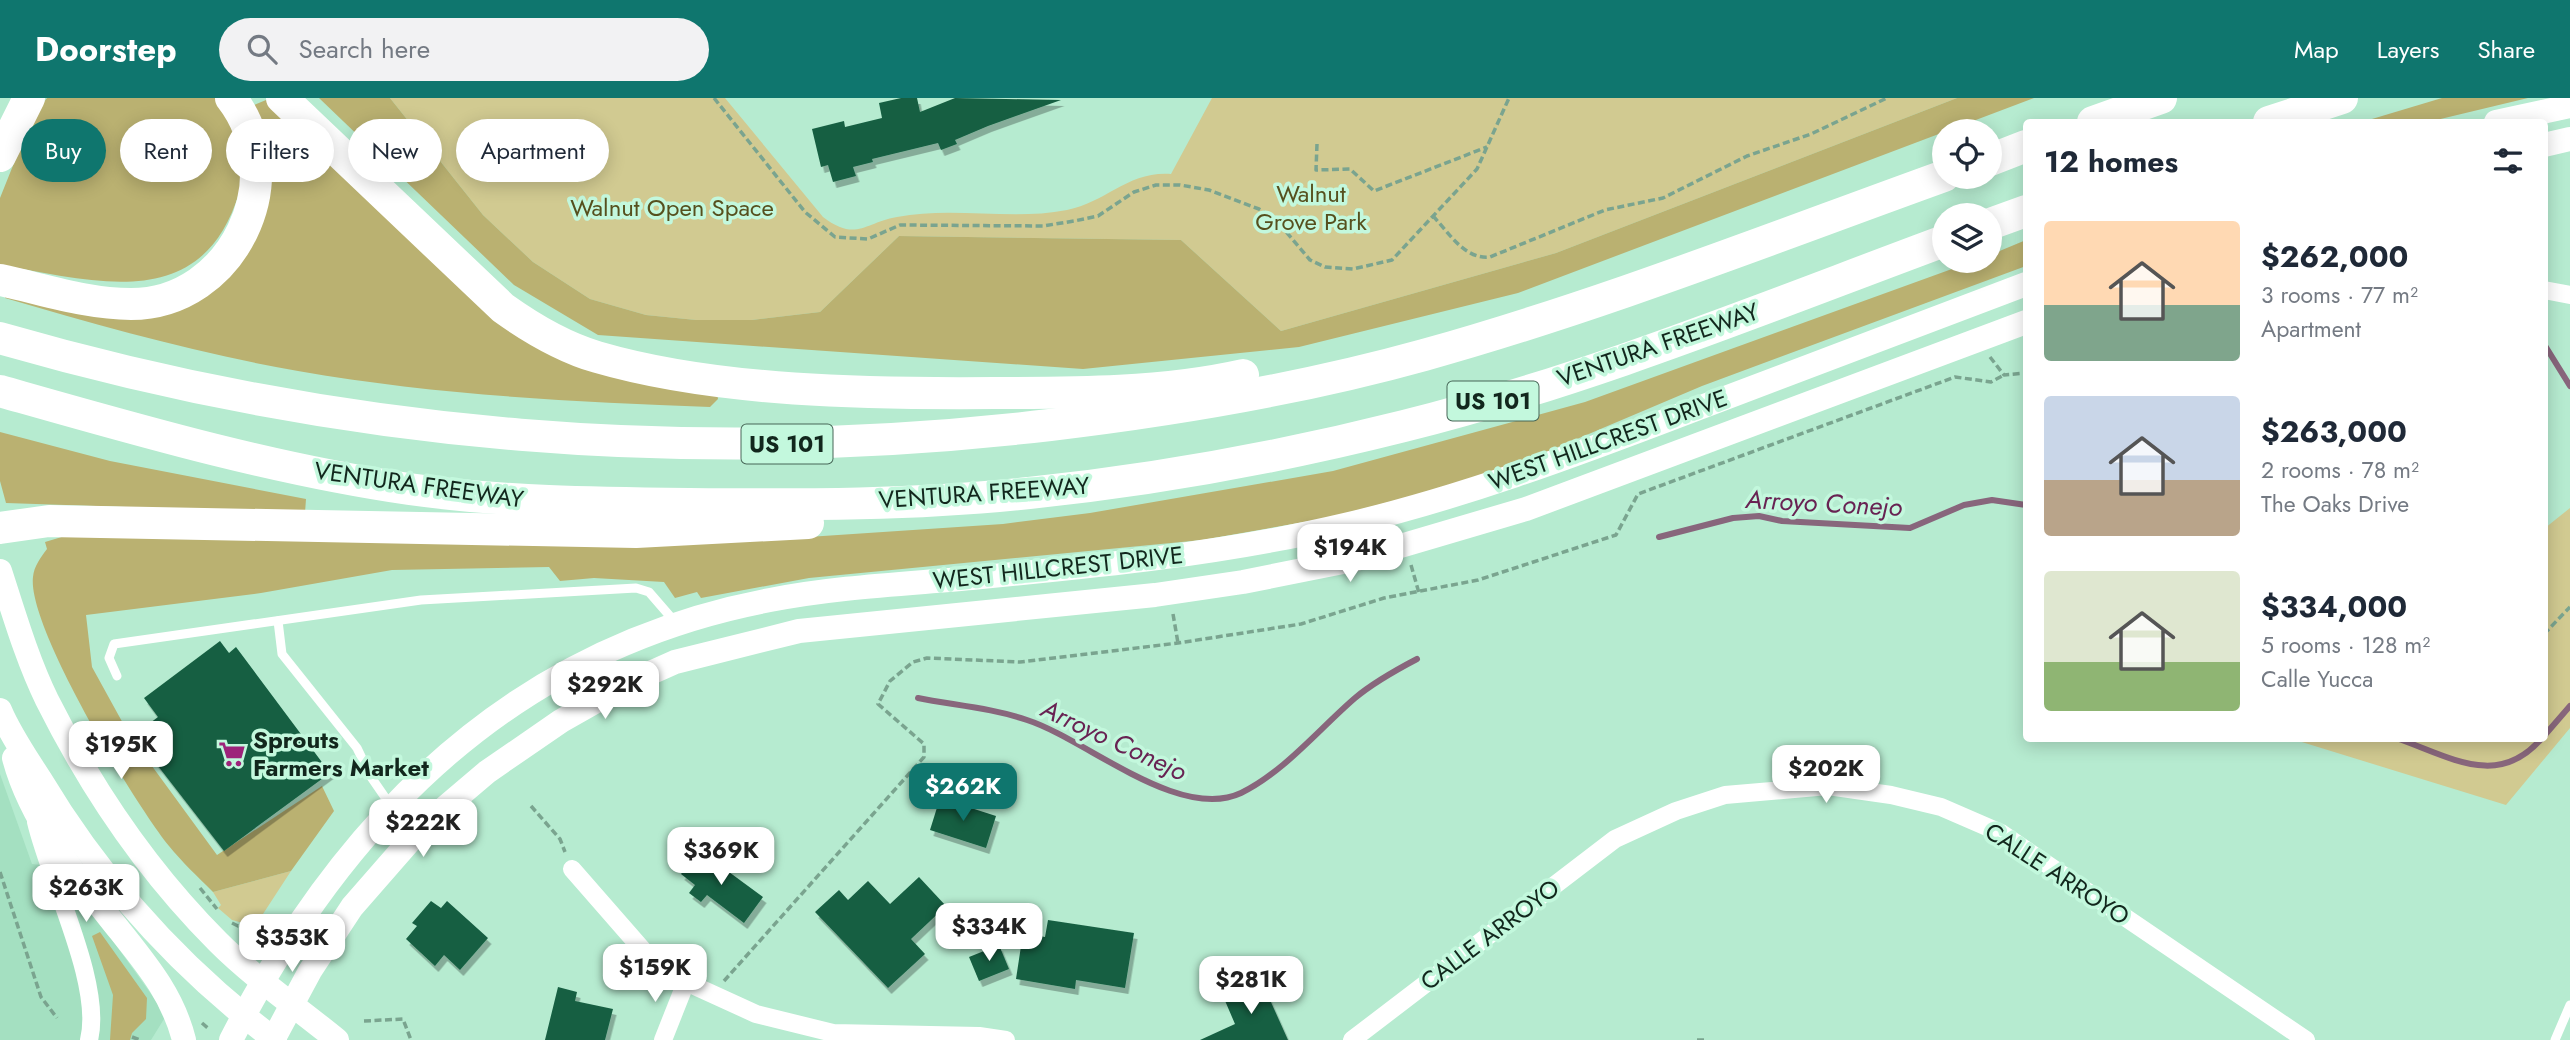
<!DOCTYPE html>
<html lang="en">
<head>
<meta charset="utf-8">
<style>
	:root { --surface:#fff; --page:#f2f2f3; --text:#1f2937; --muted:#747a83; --accent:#0f766e }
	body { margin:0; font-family:Jost,sans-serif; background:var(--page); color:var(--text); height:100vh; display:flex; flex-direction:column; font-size:26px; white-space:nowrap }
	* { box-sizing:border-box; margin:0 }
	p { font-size:23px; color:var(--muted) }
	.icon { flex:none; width:38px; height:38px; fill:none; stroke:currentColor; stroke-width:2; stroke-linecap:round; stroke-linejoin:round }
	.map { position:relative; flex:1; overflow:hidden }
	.sheet { position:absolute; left:2023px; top:21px; width:525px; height:623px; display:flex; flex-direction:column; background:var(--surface); border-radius:7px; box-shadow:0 4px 18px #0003 }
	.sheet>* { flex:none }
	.hud { position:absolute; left:21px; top:21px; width:665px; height:63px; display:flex; gap:14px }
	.controls { position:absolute; left:1932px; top:21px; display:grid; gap:14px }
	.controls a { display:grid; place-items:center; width:70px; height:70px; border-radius:50%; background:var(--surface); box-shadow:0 4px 18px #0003; font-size:35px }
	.price { position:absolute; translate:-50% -60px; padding:0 16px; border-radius:14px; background:#fff; color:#222; font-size:23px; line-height:46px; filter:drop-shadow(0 2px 4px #0008) }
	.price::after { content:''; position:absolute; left:50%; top:42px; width:21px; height:16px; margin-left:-10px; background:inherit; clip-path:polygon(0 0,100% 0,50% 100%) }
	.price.on { background:var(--accent); color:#fff }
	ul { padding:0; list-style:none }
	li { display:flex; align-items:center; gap:21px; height:175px; padding:0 21px }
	li span { display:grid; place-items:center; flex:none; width:196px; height:140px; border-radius:7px; color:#555 }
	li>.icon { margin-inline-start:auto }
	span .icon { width:84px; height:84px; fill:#fffc; stroke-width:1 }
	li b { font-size:30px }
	h2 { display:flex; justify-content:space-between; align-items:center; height:84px; padding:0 21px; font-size:30px }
	.pill { padding:0 24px; border-radius:32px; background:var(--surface); box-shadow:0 4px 18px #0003; font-size:24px; line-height:63px }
	.pill.on { background:var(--accent); color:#fff }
	header { display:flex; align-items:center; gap:42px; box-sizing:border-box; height:98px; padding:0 35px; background:var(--accent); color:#fff }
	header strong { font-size:33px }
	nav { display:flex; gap:38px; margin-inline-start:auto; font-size:24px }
	.search { width:490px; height:63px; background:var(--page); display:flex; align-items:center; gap:18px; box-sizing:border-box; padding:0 24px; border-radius:38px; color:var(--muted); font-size:26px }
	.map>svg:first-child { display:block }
</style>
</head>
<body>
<header>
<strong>Doorstep</strong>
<div class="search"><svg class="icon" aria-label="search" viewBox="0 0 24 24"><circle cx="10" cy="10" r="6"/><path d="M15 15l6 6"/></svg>Search here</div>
<nav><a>Map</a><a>Layers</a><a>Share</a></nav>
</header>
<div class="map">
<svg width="2570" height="942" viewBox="0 0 2570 942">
	<defs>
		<filter id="shadow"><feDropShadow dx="3.5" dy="6" stdDeviation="0" flood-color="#0004"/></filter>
	</defs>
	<rect width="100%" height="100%" fill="#b6ebd0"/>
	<polygon fill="#a4e0c1" points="0,676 32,766 60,769 156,903 164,921 151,942 0,942"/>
	<g fill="#d1ca91">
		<path d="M390,0H725L823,119C856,144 864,125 897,119C953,108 1011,123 1067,112C1107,104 1128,73 1171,76L1212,0H1957L1556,155L1281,233L1181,142L899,138L820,214L752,222H696L646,217L590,201L533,164L483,117Z"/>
		<polygon points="2570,410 2570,630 2506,707 2292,641 2544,640 2545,430"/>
		<polygon points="291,773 263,816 243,825 232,822 218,810 221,807 213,794"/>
	</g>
	<g fill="#bab171">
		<path d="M47,0H215C235,22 248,66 239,95C202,217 95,183 0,167V100L32,20Z"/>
		<polygon points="319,0 390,0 483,117 533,164 590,201 646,217 696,222 752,222 820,214 899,138 1181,142 1281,233 1556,155 1957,0 2034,0 1518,195 1299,249 1083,271 598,237 514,187"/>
		<polygon points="2442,0 2528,0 2428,24 2362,24"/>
		<path d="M266,2L482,205L717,295L718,301L710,309C572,304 435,297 298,273C200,256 101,228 5,200L6,190L110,210L233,161L247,10Z"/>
		<path d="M2026,142V168L1702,288L1525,363L1425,395L1327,420L1202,442L809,480L701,500L697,494L675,500L664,484L594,480L560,483L549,469L392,472L261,495L86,517L92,569L130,638L217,757L322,688L334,713L291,773L213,794C198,779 182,764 169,748C135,706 27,529 33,479C34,468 41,459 47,451L45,444L65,438L763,442L1003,426L1090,415L1333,373L1585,304L1974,163H1990V157Z"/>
		<polygon points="0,334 110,363 306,401 305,415 6,405 0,383"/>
		<polygon points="100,834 147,900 146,921 132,935 130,942 110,942 113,897 92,838"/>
	</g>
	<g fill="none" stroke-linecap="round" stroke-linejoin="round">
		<g stroke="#88667c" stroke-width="6">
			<polyline points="2544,246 2570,288"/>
			<polyline points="1659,439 1733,420 1759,418 1782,423 1910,430 1964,407 1992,402 2026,407"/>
			<path d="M918,600C953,607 992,610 1027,622C1086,641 1179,724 1241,695C1284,674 1319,631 1355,600C1374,584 1396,572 1417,561"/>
			<polyline points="2544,638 2570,608"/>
			<path d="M2396,640C2449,658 2498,692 2542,640"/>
		</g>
	</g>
	<g fill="#165f42" filter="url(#shadow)">
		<polygon points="901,0 917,0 920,14 955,0 1061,2 988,28 955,42 957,46 941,52 938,45 872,61 873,64 853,69 856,78 833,84 828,67 821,69 812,31 844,23 845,29 882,20 879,5"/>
		<polygon points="220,543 229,555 236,549 330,675 224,753 134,637 158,619 144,600"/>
		<polygon points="940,700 996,718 986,750 930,732"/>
		<polygon points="699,752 763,799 744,825 707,797 701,804 689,795 695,787 681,776"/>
		<polygon points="919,779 946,808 911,841 925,856 888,890 815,814 839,792 848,802 868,783 890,806"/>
		<polygon points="431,803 441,810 447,803 488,840 460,872 444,857 435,868 406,841 417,828 412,825"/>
		<polygon points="1048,822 1134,835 1125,890 1076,882 1075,891 1016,881 1023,835 1045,839"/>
		<polygon points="999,847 1009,871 979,883 969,859"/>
		<polygon points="1261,882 1288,942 1200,942 1235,926 1223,898"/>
		<polygon points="558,889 577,894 575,903 613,911 605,942 545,942"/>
	</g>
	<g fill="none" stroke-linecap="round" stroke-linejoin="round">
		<g stroke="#7aa48f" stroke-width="3.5" stroke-dasharray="7 3.5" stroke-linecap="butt">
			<polyline points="714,0 805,114 835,139 868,141 900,127 1043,128 1074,123 1098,118 1134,94 1156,87 1180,87 1209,92 1259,111 1277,123 1310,162 1325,169 1353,171 1392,162 1477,71 1509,0"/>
			<polyline points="1317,46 1316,72 1350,71 1374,93 1487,49"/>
			<path d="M1433,118C1449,135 1465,162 1490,159L1605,112L1663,100L1747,58L1811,36L1887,0"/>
			<polyline points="1990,259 2004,277 2026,275"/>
			<polyline points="1411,467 1419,495"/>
			<polyline points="1173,516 1178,545"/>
			<polyline points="2544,536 2570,509"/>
			<polyline points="531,708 560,741 565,754"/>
			<polyline points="0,774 41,899 57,920"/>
			<polyline points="200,790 217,811"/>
			<polyline points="232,825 238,828 257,827"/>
			<polyline points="724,883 924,659 924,646 878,606 890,583 913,564 927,560 1020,564 1178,545 1301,526 1384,500 1478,482 1616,437 1638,396 1955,279 1991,284 2004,277"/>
			<polyline points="364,923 403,921 411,942"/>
			<polyline points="202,925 209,931"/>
			<polyline points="132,939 140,942"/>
			<polyline points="1697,942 1704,942"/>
		</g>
		<g stroke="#fff" stroke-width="9">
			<polyline points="278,523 282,556 357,650 371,679 391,708"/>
			<polyline points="117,578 109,560 114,546 421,502 636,490 649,494 675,524"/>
			<polyline points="2555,942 2570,907"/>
		</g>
		<g stroke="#fff" stroke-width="18">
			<polyline points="2544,192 2570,197"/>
			<path d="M36,724C50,784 103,886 89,942"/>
			<polyline points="572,771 655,866 686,884 756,916 833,935 979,938 1006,942"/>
			<polyline points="663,942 686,884"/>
			<polyline points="1352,942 1615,741 1676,713 1725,697 1828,688 1891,697 1941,709 2001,735 2306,942"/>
		</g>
		<g stroke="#fff" stroke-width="24">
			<polyline points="2496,24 2570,8"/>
			<polyline points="2544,47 2570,41"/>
			<path d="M0,473C14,516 27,561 47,602C91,690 149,775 218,844C254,880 298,910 337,942"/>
			<path d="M0,612C10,636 26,659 40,681C101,783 180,870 275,942"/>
			<path d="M14,660C31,724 79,782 120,833C147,867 173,898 184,942"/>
			<path d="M231,942C346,718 515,550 770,502C836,489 905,486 972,480C1097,468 1222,456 1345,427C1460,400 1573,358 1683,316C1798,273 1912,229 2026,186"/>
			<polyline points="273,942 310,873 352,809 421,730 487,674 561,623 628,585 675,564 799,533 1155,497 1243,484 1353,462 1526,411 2026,224"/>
		</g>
		<g stroke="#fff" stroke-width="32">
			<path d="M282,0L503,210C531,230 563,249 597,259C717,294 870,296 995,295C1077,295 1163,295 1243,277"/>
			<polyline points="2093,24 2161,0"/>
			<polyline points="2269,24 2342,0"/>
			<polyline points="0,58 29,0"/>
			<polyline points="1990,62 2026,48"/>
			<polyline points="1990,126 2026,113"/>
			<path d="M0,182C43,191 87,206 131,206C233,206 293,80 231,0"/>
			<path d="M0,240C346,340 692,369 1050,327C1176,312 1302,291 1424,257C1600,208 1772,140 1944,78"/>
			<path d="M0,293C134,331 271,371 409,391C502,404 595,405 689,406C802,407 917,407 1029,395C1155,382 1281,359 1404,328C1589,282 1766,209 1944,143"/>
			<polyline points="0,430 49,423 636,434 808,425"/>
		</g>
	</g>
	<defs>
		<symbol id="supermarket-bare" viewBox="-9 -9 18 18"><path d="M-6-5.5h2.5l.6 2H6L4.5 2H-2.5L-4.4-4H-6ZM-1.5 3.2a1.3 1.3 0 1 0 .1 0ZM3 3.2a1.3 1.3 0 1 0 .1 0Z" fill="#9d237a" stroke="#c3f8dd" stroke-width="2.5" paint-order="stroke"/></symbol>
	</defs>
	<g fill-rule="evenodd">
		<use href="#supermarket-bare" x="213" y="637" width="38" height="38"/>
	</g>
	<g text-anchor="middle" stroke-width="7" stroke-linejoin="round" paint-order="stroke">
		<g fill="#c3f8dd" stroke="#476657" stroke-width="2">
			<rect x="1447.5" y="283.5" width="91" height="39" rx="5"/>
			<rect x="741.5" y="326.5" width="91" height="39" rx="5"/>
		</g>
		<g font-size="23" font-weight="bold" fill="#12271d">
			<text x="1493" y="311">US 101</text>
			<text x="787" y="354">US 101</text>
		</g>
		<g font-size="24" fill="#56501e" stroke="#c3f8dd">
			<text x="1311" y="104">Walnut<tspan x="1311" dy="28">Grove Park</tspan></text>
			<text x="672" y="118">Walnut Open Space</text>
		</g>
		<g font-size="24" fill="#12271d" stroke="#c3f8dd">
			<text transform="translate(1658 247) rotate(-19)" y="8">VENTURA FREEWAY</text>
			<text transform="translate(1608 342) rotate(-20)" y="8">WEST HILLCREST DRIVE</text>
			<text transform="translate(419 387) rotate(8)" y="8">VENTURA FREEWAY</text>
			<text transform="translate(984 395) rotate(-4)" y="8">VENTURA FREEWAY</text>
			<text transform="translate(1058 470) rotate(-6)" y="8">WEST HILLCREST DRIVE</text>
			<text transform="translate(2057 776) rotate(33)" y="8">CALLE ARROYO</text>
			<text transform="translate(1490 837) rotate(-37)" y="8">CALLE ARROYO</text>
		</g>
		<g font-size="24" font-weight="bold" fill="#12271d" stroke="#c3f8dd" text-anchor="start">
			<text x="253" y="650">Sprouts<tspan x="253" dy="28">Farmers Market</tspan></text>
		</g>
		<g font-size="26" font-style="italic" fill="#682353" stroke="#c3f8dd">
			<text transform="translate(1824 405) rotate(3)" y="9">Arroyo Conejo</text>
			<text transform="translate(1114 642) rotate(25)" y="9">Arroyo Conejo</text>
		</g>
	</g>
</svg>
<div class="controls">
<a><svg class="icon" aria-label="locate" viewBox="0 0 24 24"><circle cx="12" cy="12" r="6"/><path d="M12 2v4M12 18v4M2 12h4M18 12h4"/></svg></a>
<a><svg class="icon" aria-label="layers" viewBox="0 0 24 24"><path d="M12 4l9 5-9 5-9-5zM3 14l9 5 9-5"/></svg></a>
</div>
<b class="price" style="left:1350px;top:486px">$194K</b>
<b class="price" style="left:605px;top:623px">$292K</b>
<b class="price" style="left:121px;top:683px">$195K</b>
<b class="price" style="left:1826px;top:707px">$202K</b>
<b class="price on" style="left:963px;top:725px">$262K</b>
<b class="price" style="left:423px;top:761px">$222K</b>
<b class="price" style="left:721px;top:789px">$369K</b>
<b class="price" style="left:86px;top:826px">$263K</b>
<b class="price" style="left:989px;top:865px">$334K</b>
<b class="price" style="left:292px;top:876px">$353K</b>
<b class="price" style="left:655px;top:906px">$159K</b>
<b class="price" style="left:1251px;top:918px">$281K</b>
<div class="hud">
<a class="pill on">Buy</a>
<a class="pill">Rent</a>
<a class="pill">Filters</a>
<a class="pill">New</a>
<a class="pill">Apartment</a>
</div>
<section class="sheet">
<h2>12 homes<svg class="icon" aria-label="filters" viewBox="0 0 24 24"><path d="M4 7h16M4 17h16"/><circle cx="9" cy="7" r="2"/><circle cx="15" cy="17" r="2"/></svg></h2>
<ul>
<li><span style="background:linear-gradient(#ffd9b3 60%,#7fa58c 0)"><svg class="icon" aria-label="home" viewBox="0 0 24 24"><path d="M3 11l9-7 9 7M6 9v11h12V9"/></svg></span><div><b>$262,000</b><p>3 rooms · 77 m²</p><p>Apartment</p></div></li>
<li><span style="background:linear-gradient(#c9d6e8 60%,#b9a48a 0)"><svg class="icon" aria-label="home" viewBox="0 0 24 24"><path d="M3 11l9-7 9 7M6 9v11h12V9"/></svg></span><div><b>$263,000</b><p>2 rooms · 78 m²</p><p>The Oaks Drive</p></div></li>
<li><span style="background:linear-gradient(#dfe7d0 65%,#8fb573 0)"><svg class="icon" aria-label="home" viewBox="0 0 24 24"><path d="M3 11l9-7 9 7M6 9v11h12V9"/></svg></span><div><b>$334,000</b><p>5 rooms · 128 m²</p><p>Calle Yucca</p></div></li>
</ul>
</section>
</div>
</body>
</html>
